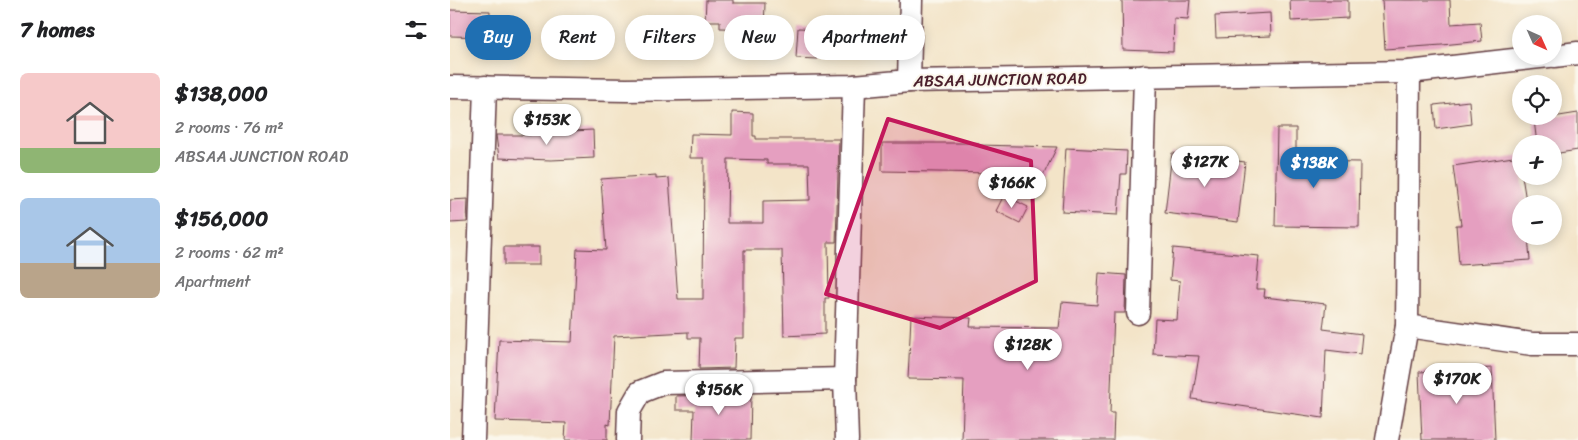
<!DOCTYPE html>
<html lang="en">
<head>
<meta charset="utf-8">
<style>
	:root { --surface:#fff; --page:#f2f2f2; --text:#202124; --muted:#757577; --accent:#1f6fb2 }
	body { margin:0; font-family:Sriracha,sans-serif; background:var(--page); color:var(--text); height:100vh; display:flex; flex-direction:column; font-size:19px; white-space:nowrap }
	* { box-sizing:border-box; margin:0 }
	p { font-size:16px; color:var(--muted) }
	.icon { flex:none; width:28px; height:28px; fill:none; stroke:currentColor; stroke-width:2; stroke-linecap:round; stroke-linejoin:round }
	.map { position:relative; flex:1; overflow:hidden }
	.sheet { display:flex; flex-direction:column; background:var(--surface); width:450px }
	.sheet>* { flex:none }
	.banner { position:absolute; left:15px; top:15px; width:475px; height:45px; display:flex; gap:10px }
	.needle { width:32px; rotate:135deg }
	.buttons { position:absolute; left:1062px; top:15px; display:grid; gap:10px }
	.buttons a { display:grid; place-items:center; width:50px; height:50px; border-radius:50%; background:var(--surface); box-shadow:0 2px 12px #0003; font-size:25px }
	.price { position:absolute; translate:-50% -42px; padding:0 11px; border-radius:18px; background:#fff; color:#222; font-size:16px; line-height:32px; filter:drop-shadow(0 1px 2px #0008) }
	.price::after { content:''; position:absolute; left:50%; top:30px; width:15px; height:11px; margin-left:-8px; background:inherit; clip-path:polygon(0 0,100% 0,50% 100%) }
	.price.on { background:var(--accent); color:#fff }
	ul { padding:0; list-style:none }
	li { display:flex; align-items:center; gap:15px; height:125px; padding:0 20px }
	li span { display:grid; place-items:center; flex:none; width:140px; height:100px; border-radius:8px; color:#555 }
	li>.icon { margin-inline-start:auto }
	span .icon { width:60px; height:60px; fill:#fffc; stroke-width:1 }
	li b { font-size:21px }
	h2 { display:flex; justify-content:space-between; align-items:center; height:60px; padding:0 20px; font-size:21px }
	.tag { padding:0 18px; border-radius:22px; background:var(--surface); box-shadow:0 2px 12px #0003; font-size:18px; line-height:45px }
	.tag.on { background:var(--accent); color:#fff }
	main { display:flex; flex:1; min-height:0 }
	.map>svg:first-child { display:block }
</style>
</head>
<body>
<main>
<section class="sheet">
<h2>7 homes<svg class="icon" aria-label="filters" viewBox="0 0 24 24"><path d="M4 7h16M4 17h16"/><circle cx="9" cy="7" r="2"/><circle cx="15" cy="17" r="2"/></svg></h2>
<ul>
<li><span style="background:linear-gradient(#f6c9c9 75%,#8fb573 0)"><svg class="icon" aria-label="home" viewBox="0 0 24 24"><path d="M3 11l9-7 9 7M6 9v11h12V9"/></svg></span><div><b>$138,000</b><p>2 rooms · 76 m²</p><p>ABSAA JUNCTION ROAD</p></div></li>
<li><span style="background:linear-gradient(#a9c7e8 65%,#b9a48a 0)"><svg class="icon" aria-label="home" viewBox="0 0 24 24"><path d="M3 11l9-7 9 7M6 9v11h12V9"/></svg></span><div><b>$156,000</b><p>2 rooms · 62 m²</p><p>Apartment</p></div></li>
</ul>
</section>
<div class="map">
<svg width="1128" height="440" viewBox="0 0 1128 440">
	<rect width="100%" height="100%" fill="#fbf7ec"/>
	<filter id="ink" filterUnits="userSpaceOnUse"><feTurbulence type="fractalNoise" baseFrequency=".02" numOctaves="2"/><feDisplacementMap in="SourceGraphic" scale="10" xChannelSelector="R" yChannelSelector="G"/><feConvolveMatrix kernelMatrix="1 2 1 2 8 2 1 2 1" color-interpolation-filters="sRGB"/></filter>
	<filter id="wash" filterUnits="userSpaceOnUse"><feTurbulence type="fractalNoise" baseFrequency=".0096" numOctaves="4" result="noise"/><feDisplacementMap in="SourceGraphic" scale="20" xChannelSelector="R" yChannelSelector="G"/><feGaussianBlur stdDeviation="1.12" result="paint"/><feColorMatrix in="noise" values="0 0 0 0 0 0 0 0 0 0 0 0 0 0 0 0 0 1.4 0 .05"/><feComposite in="paint" operator="in"/></filter>
	<g filter="url(#wash)">
		<rect width="100%" height="100%" fill="#f3e4c8"/>
		<g id="blocks">
			<g fill="#e59fc0" fill-rule="evenodd">
				<polygon points="256,0 283,0 283,3 315,3 314,29 270,28 270,21 255,21"/>
				<polygon points="672,0 740,0 738,19 724,18 723,52 673,50"/>
				<polygon points="840,0 898,0 898,18 841,21"/>
				<polygon points="932,0 1000,0 1001,24 1030,22 1032,41 992,45 935,49"/>
				<polygon points="0,10 40,11 39,37 0,36"/>
				<polygon points="820,13 821,36 766,38 765,16"/>
				<polygon points="348,28 371,29 371,39 423,36 424,51 367,56 367,59 346,58"/>
				<polygon points="1019,101 1021,124 986,129 984,105"/>
				<path d="M282,112L303,113V136H306V139H389L386,242H378L379,298H375V334L334,336L332,250H294V338H285L284,368L249,369L250,338H238V332L164,336L160,425L157,424V440H115L116,423L45,421L49,340L122,342L127,249L156,250L151,179L206,175V179L219,178L228,299H253L254,158H240L241,134L282,135ZM278,159L317,160V164H359L360,200L313,201V223H277Z"/>
				<polygon points="1128,113 1128,150 1109,153 1110,160 1104,161 1104,144 1087,144 1084,120"/>
				<polygon points="827,128 846,128 846,161 910,162 909,227 825,226"/>
				<polygon points="143,130 144,158 101,160 49,158 46,135 81,135 81,133"/>
				<polygon points="432,143 528,143 528,145 607,147 593,176 543,175 543,173 432,171"/>
				<polygon points="616,148 677,151 676,174 671,174 668,215 612,212"/>
				<polygon points="722,153 795,162 788,222 715,213"/>
				<polygon points="1070,156 1071,176 1072,176 1076,201 1071,201 1071,236 1078,236 1080,260 1009,265 1006,225 1011,225 1003,166"/>
				<polygon points="554,195 578,207 570,223 546,211"/>
				<polygon points="18,199 17,222 0,223 0,200"/>
				<rect x="54" y="247" width="35" height="18"/>
				<polygon points="723,248 809,256 806,289 815,289 814,297 876,304 873,329 912,334 910,354 876,350 873,418 742,399 749,356 703,354 705,319 727,320 730,281 720,280"/>
				<polygon points="649,273 676,275 675,313 664,313 660,413 664,413 663,440 512,440 514,380 458,379 461,316 521,318 520,327 609,328 612,302 647,305"/>
				<polygon points="1042,368 1045,440 972,440 969,372"/>
				<polygon points="301,394 300,440 243,440 244,410 226,410 226,396"/>
			</g>
		</g>
	</g>
	<g filter="url(#ink)">
		<use href="#blocks" fill-opacity="0" stroke="#633d43" stroke-width="1"/>
		<g fill="none" stroke-linecap="round" stroke-linejoin="round">
			<defs>
				<g id="minor">
					<polyline points="1104,56 1128,53"/>
					<polyline points="459,81 461,0"/>
					<polyline points="0,87 177,90 404,86 459,81 959,72 1099,56"/>
					<polyline points="688,313 695,76"/>
					<polyline points="957,326 1082,344 1128,344"/>
					<polyline points="23,440 35,87"/>
					<polyline points="178,440 179,411 190,392 213,383 395,379"/>
					<polyline points="397,440 395,379 404,86"/>
					<polyline points="937,440 957,326 959,72"/>
				</g>
			</defs>
			<use href="#minor" stroke="#633d43" stroke-width="25"/>
			<use href="#minor" stroke="#fff" stroke-width="22"/>
		</g>
	</g>
	<path fill="#c2185b" fill-opacity="0.2" stroke="#c2185b" stroke-width="4" stroke-linejoin="round" d="M438,119L581,161L586,281L490,328L376,294Z"/>
	<g text-anchor="middle" stroke-width="4" stroke-linejoin="round" paint-order="stroke">
		<g font-size="16" fill="#4a1f2b" stroke="#fbf7ec">
			<text transform="translate(550 79) rotate(-1)" y="6">ABSAA JUNCTION ROAD</text>
		</g>
	</g>
</svg>
<div class="buttons">
<a><svg class="needle" viewBox="-14 -14 28 28"><path d="M0-13l5 13h-10z" fill="#e53935"/><path d="M0 13l5-13h-10z" fill="#757577"/></svg></a>
<a><svg class="icon" aria-label="locate" viewBox="0 0 24 24"><circle cx="12" cy="12" r="6"/><path d="M12 2v4M12 18v4M2 12h4M18 12h4"/></svg></a>
<a>+</a>
<a>−</a>
</div>
<b class="price" style="left:97px;top:146px">$153K</b>
<b class="price" style="left:755px;top:188px">$127K</b>
<b class="price on" style="left:864px;top:189px">$138K</b>
<b class="price" style="left:562px;top:209px">$166K</b>
<b class="price" style="left:578px;top:371px">$128K</b>
<b class="price" style="left:1007px;top:405px">$170K</b>
<b class="price" style="left:269px;top:416px">$156K</b>
<div class="banner">
<a class="tag on">Buy</a>
<a class="tag">Rent</a>
<a class="tag">Filters</a>
<a class="tag">New</a>
<a class="tag">Apartment</a>
</div>
</div>
</main>
</body>
</html>
